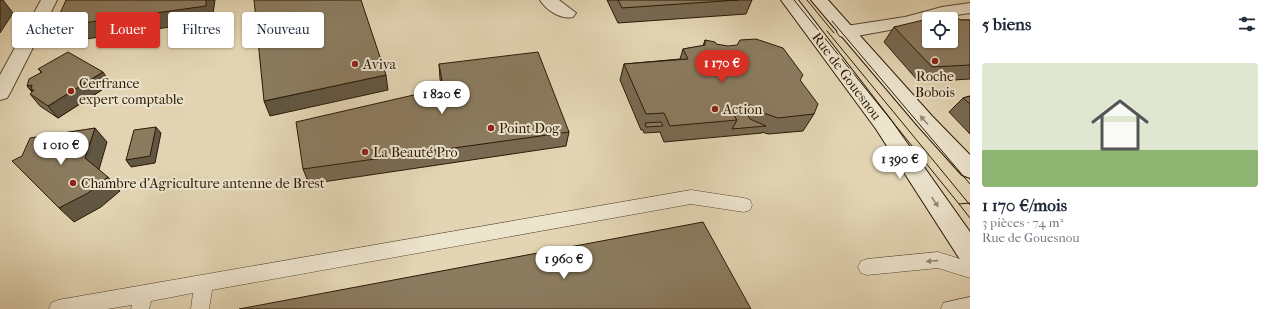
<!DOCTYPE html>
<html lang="fr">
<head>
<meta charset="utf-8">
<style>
	:root { --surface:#fff; --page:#f2f2f3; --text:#1f2937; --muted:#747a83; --line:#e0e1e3; --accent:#d93025 }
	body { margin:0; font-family:"IM FELL French Canon",serif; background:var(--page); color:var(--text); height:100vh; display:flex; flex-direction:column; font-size:15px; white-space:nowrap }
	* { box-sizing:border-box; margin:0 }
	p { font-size:13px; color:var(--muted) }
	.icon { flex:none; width:22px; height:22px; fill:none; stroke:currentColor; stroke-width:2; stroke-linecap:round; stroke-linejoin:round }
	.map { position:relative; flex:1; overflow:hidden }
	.drawer { display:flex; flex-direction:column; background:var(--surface); width:300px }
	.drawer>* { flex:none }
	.banner { position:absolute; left:12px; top:12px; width:380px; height:36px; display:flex; gap:8px }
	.buttons { position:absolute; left:922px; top:12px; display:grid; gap:8px }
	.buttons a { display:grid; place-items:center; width:36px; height:36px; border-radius:4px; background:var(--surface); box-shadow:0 1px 3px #0004; font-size:20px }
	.price { position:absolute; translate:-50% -34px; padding:0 9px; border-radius:14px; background:#fff; color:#222; font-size:13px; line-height:26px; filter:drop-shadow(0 1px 2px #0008) }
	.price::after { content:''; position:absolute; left:50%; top:24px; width:12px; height:9px; margin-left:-6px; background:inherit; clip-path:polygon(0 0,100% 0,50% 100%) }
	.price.active { background:var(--accent); color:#fff }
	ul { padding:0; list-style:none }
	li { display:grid; align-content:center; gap:8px; height:212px; padding:0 12px }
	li+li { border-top:1px solid var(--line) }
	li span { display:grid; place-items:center; height:124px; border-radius:4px; color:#555 }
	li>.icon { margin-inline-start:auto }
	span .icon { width:72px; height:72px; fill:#fffc; stroke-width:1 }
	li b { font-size:17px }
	h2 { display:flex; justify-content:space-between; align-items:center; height:48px; padding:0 12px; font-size:17px }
	.pill { padding:0 14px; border-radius:4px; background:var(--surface); box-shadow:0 1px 3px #0004; font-size:14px; line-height:36px }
	.pill.active { background:var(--accent); color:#fff }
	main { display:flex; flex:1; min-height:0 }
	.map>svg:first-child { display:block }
</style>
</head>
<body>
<main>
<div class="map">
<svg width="970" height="309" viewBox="0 0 970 309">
	<rect width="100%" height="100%" fill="#e3d5b3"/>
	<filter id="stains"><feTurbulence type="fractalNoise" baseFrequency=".005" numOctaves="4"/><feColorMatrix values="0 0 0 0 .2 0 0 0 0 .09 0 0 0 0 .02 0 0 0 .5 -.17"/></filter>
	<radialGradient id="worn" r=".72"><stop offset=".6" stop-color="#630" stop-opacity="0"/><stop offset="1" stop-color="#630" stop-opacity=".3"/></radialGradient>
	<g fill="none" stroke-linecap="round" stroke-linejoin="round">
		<defs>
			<g id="lane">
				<polygon points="691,190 744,198 750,200 752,205 750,210 744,212 691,204 212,290 209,309 191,309 193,293 151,301 149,309 131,309 132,305 107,309 49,309 51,303 58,300"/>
				<polygon points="938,252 970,262 970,278 938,268 867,275 861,273 858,267 861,261 867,259"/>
				<polygon points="970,297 970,309 941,309 943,303"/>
			</g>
			<g id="street">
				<polygon points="41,0 57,0 10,93 7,98 0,100 0,75"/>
				<path d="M540,0H559L576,13L573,17C561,20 546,10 540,0Z"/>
				<polygon points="970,3 970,13 929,19 929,21 906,27 846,38 840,36 837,32 840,28 846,26 905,17 942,7"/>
			</g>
			<g id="secondary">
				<polygon points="781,0 798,0 890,119 970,232 970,264 961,261 876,129"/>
				<polygon points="811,0 828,0 932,116 970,155 970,178 962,175 918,126"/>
			</g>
		</defs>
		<use href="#lane" stroke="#594830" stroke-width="1"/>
		<use href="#street" stroke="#594830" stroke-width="2"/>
		<use href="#secondary" stroke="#2b1905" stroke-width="2"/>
		<use href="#lane" fill="#ede4ce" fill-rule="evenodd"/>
		<use href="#street" fill="#ede4ce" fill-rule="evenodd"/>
		<use href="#secondary" fill="#ede4ce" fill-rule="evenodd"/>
		<g stroke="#2b1905" stroke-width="1">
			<polyline points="794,0 959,204 970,203"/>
			<polyline points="807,0 834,33"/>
			<polyline points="832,21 970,184"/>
			<polyline points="827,31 970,205"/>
			<polyline points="959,204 970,218"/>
		</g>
	</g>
	<g fill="#786a52" stroke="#2b1905">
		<polygon points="607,0 752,0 746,14 618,23"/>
		<polygon points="960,20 970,20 970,79 919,82 884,42 894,27"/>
		<polygon points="705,40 800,80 814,114 803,131 768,134 762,132 762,133 664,142 660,132 644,133 643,130 641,130 620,80 624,64 680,59 683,49 703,46"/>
		<polygon points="439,64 569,132 566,146 309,184 303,169 443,91 440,79"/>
		<polygon points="38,69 111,84 58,118 40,106 30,94 32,92 27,86 41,72"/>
		<polygon points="970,96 970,134 949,112 963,98"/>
	</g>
	<g fill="#615642" stroke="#2b1905">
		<polygon points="0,0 3,0 13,13 0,33"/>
		<polygon points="206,0 215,0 212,21 65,42 54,27"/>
		<polygon points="103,72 111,84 58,118 48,106"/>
		<polygon points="386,75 388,90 270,116 264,101"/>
		<polygon points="32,85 34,90 31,90 38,98 27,86"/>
		<polygon points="156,127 161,133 155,163 131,167 126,160"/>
		<polygon points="95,128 107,142 98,173 85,158"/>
		<polygon points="108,177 120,191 101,207 74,222 59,208"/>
	</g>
	<g fill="#8b7b5f" stroke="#2b1905" fill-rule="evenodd">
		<polygon points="66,0 206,0 206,6 54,27"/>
		<polygon points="254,0 361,0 386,75 264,101"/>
		<polygon points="618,0 738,0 622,8"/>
		<path d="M953,13L960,20H970V65L932,67L894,27ZM929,19H951V41H929Z"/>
		<polygon points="756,39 783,48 803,75 800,80 818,104 814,114 778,118 755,110 752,105 729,107 737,120 670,126 664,113 646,114 624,64 688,59 683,49 705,45 705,40 715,42 716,44 728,46 737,45 740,40"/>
		<polygon points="68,52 103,72 48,106 30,94 34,90 31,90 32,85 27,86 29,79 42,72 38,69"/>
		<polygon points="538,52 569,132 303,169 296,122 418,94 444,91 439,64"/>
		<polygon points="970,96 970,104 963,98"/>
		<polygon points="747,114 750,119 766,126 732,129 737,120 734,115"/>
		<polygon points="661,122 663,126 646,127 645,123"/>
		<polygon points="156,127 150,156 126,160 134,130"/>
		<polygon points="95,128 85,158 108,177 88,193 59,208 12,161 22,156 30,138"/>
		<polygon points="703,222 751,309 239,309"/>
	</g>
	<defs><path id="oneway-solid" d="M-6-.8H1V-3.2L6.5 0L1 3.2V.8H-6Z"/></defs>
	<g fill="#968974">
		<use href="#oneway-solid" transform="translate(924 120) rotate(-132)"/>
		<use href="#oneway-solid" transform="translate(935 202) rotate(56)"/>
		<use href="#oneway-solid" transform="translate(932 261) rotate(176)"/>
	</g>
	<g fill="#8f2418" stroke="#ede4ce" stroke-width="1.5">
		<circle cx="935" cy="61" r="4"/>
		<circle cx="355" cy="64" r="4"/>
		<circle cx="71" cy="91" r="4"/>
		<circle cx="715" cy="109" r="4"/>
		<circle cx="491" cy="128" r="4"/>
		<circle cx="365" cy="152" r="4"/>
		<circle cx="73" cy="183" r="4"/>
	</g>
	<g text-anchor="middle" stroke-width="4" stroke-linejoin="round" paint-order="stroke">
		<g font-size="14" fill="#2b1905" stroke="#ede4ce" text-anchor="start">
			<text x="363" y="69">Aviva</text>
			<text x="935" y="81" text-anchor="middle">Roche<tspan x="935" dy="16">Bobois</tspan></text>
			<text x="79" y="88">Cerfrance<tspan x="79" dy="16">expert comptable</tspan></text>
			<text x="723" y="114">Action</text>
			<text x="499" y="133">Point Dog</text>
			<text x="373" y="157">La Beauté Pro</text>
			<text x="81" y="188">Chambre d'Agriculture antenne de Brest</text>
		</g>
		<g font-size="14" fill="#2b1905" stroke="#ede4ce">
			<text transform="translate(847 76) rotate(53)" y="5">Rue de Gouesnou</text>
		</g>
	</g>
	<rect width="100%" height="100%" filter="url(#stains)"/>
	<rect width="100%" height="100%" fill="url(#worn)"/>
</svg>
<div class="buttons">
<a><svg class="icon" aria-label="locate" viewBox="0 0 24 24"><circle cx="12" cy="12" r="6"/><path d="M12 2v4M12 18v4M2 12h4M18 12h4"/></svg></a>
</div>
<b class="price active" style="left:722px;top:84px">1 170 €</b>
<b class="price" style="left:442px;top:115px">1 820 €</b>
<b class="price" style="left:61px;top:166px">1 010 €</b>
<b class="price" style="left:900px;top:180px">1 390 €</b>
<b class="price" style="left:564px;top:280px">1 960 €</b>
<div class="banner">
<a class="pill">Acheter</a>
<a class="pill active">Louer</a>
<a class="pill">Filtres</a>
<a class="pill">Nouveau</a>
</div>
</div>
<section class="drawer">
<h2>5 biens<svg class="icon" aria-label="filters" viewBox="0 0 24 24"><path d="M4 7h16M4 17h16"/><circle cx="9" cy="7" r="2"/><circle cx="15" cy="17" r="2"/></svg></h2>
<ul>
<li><span style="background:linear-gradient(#dfe7d0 70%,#8fb573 0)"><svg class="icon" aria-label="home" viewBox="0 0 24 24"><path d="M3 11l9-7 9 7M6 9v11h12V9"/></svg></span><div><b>1 170 €/mois</b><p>3 pièces · 74 m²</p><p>Rue de Gouesnou</p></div></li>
</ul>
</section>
</main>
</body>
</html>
